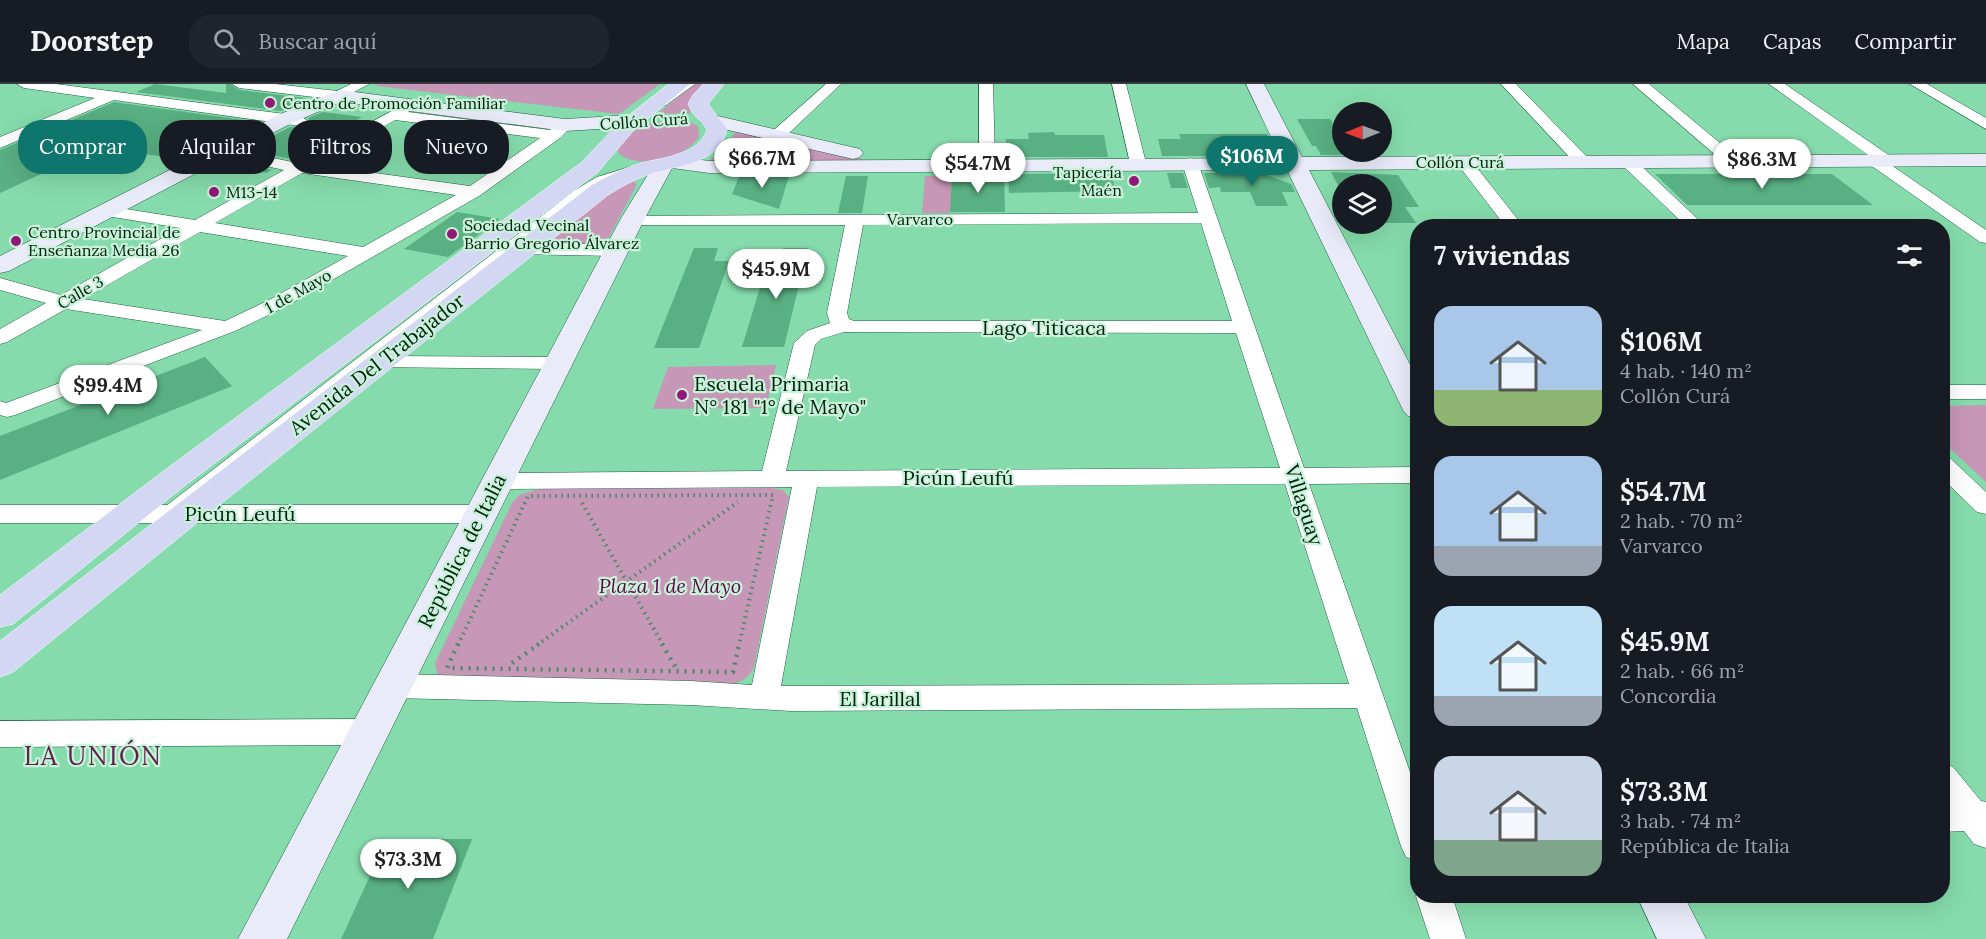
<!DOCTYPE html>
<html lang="es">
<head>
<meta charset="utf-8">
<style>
	:root { --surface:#171b24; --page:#20242c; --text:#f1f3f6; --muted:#9ea1a6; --line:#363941; --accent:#0f766e }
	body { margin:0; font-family:Lora,serif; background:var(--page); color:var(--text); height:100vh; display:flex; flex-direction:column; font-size:22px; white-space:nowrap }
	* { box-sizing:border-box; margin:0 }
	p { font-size:20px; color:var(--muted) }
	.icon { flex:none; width:33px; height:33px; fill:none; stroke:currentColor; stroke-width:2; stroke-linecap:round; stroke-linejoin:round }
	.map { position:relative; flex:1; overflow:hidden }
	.panel { position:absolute; left:1410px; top:135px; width:540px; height:684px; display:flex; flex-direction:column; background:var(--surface); border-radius:24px; box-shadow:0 6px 24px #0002 }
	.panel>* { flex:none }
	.guide { position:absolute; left:18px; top:36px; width:570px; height:54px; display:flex; gap:12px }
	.needle { width:39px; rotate:269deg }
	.tools { position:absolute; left:1332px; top:18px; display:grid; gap:12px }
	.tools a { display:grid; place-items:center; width:60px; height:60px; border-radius:50%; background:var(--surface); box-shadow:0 6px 24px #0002; font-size:30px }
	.price { position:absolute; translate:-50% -51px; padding:0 14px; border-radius:21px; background:#fff; color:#222; font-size:20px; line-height:39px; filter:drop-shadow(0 2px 3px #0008) }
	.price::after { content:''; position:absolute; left:50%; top:36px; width:18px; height:14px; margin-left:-9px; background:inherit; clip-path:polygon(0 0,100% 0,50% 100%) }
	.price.on { background:var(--accent); color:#fff }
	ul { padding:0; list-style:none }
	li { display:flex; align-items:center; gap:18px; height:150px; padding:0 24px }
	li span { display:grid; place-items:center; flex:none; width:168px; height:120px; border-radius:18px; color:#555 }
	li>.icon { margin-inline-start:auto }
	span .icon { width:72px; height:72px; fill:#fffc; stroke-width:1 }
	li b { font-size:26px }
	h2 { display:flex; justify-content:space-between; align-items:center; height:72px; padding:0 24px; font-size:26px }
	.pill { padding:0 21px; border-radius:24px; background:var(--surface); box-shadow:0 6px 24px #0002; font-size:21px; line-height:54px }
	.pill.on { background:var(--accent); color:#fff }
	header { display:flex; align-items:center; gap:36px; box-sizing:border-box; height:84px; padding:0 30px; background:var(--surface); border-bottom:2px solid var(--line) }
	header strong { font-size:28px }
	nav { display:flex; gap:33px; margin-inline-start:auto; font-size:21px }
	.search { width:420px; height:54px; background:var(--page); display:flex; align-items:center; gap:15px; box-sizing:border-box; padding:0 21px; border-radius:24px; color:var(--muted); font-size:22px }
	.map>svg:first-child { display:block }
</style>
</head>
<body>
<header>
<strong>Doorstep</strong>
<div class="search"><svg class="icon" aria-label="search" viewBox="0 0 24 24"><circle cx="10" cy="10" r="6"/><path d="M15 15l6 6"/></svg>Buscar aquí</div>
<nav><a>Mapa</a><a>Capas</a><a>Compartir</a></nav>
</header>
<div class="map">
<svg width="1986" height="855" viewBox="0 0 1986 855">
	<rect width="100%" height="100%" fill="#85dbab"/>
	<g fill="#c797b8">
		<polygon points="379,0 660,0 619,30 376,2"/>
		<polygon points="694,0 702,0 693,13 690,29 657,30"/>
		<path d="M672,36H686L698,42L699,53C684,75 641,86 619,70L617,63C635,43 645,39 672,36Z"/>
		<polygon points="735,48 767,53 758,77 707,78 726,64"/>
		<polygon points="786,58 879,79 771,77 766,69 772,60"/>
		<polygon points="925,92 952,92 950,129 922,129"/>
		<path d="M632,96L637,100L609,153C596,164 564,163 548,159L613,102Z"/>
		<polygon points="776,281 766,324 653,325 668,283"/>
		<polygon points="1986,321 1986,398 1942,357 1943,322"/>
		<path d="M772,404L783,406L789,413L788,417L754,583C749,593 743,597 733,600L442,593L437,590L435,579L512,419L519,411L539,405Z"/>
	</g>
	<g fill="#59b082">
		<polygon points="155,0 226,9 226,0 230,0 239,6 306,14 281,27 136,8"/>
		<polygon points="114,18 258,38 184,76 100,63 0,109 0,66"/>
		<polygon points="323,28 362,33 347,42 351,42 291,75 245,66 290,43 301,44 310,38 308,34"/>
		<polygon points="1297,35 1330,35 1342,55 1342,71 1321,71 1316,62 1312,62"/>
		<polygon points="1054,48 1055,51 1104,51 1108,73 1007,73 1006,55 1029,55 1028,49"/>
		<polygon points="1179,50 1267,50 1271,59 1247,72 1162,72 1158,55 1181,55"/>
		<polygon points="227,75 229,76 272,86 266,89 216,81"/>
		<polygon points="1259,88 1291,100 1295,108 1282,108 1288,122 1256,122 1250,108 1221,108 1220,103 1209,104 1204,89"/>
		<polygon points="1331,88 1398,91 1419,123 1405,123 1416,139 1382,139 1382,100 1342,100 1342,109"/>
		<polygon points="1112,89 1115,107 1009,109 1008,90"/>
		<polygon points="1167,89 1183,89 1188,104 1171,104"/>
		<polygon points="1655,90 1832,90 1873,121 1687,121"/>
		<polygon points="1004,91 1005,128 950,128 952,92"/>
		<polygon points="789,92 779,125 732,110 739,93"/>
		<polygon points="846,92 868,92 862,129 838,129"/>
		<polygon points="457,128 500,135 448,173 404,165"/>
		<polygon points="694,164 718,164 714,177 729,177 699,264 654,264"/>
		<polygon points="783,164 808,164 784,263 742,263 768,177 779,177"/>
		<polygon points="205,273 232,302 0,396 0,352"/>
		<polygon points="387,755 472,755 433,855 341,855"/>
	</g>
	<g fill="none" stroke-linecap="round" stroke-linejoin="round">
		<defs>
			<g id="lane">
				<polygon points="686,0 695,0 666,21 660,21 660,17"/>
				<polygon points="630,83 633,84 633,88 603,97 581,110 172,431 162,431 160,428 162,425 575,106 597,93"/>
			</g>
			<g id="street">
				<polygon points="17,0 56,0 300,32 308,37 300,42 114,16 0,64 0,53 95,14 24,4"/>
				<polygon points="232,0 275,0 337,7 351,0 369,0 339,16 239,4"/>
				<path d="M826,0H841L771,66L769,73L786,80L788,83L786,86C774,89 760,83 753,74L757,61Z"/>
				<polygon points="979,0 993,0 995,80 987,85 979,80"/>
				<polygon points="1112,0 1126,0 1146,79 1144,82 1138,84 1130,79"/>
				<polygon points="1501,0 1516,0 1589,75 1591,78 1589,81 1577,81"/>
				<polygon points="1633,0 1649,0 1738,74 1740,77 1738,80 1726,80"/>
				<polygon points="1769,0 1785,0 1893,74 1895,77 1891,81 1986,146 1986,159 1980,158 1869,80 1867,77 1871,73"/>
				<polygon points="1910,0 1927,0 1986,34 1986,45"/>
				<path d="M410,17L417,21L408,28L550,46L560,38L565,36L573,41L560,54L479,112L285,223L235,247L15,331L7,333L0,331V317L6,319L202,246L66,225L7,258L0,260V245L46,219L0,206V194L61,211L180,144L101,131L98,127L101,123L107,122L195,136L284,86L229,74L227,71L229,68L235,66L297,79ZM395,36L540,54L470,102L316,81ZM302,89L456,111L363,163L215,139ZM200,148L348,172L271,215L225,237L83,215Z"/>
				<polygon points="1464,73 1470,75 1523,142 1505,142 1456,78"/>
				<polygon points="1628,73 1634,75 1705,142 1686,142 1622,81 1620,78"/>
				<path d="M1190,74L1198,79L1304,384L1418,383V399L1309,400L1418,711V777L1406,773L1401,762L1357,624L791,627L691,621L392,614L381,610L377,602L381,594L392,590L691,597L752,601L792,403L498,405L489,403L486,397L489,391L498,389L762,387L794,259L807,247L830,239L827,229L845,141H632L626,140L623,136L626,132L1198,129L1182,79ZM1201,139L1232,237H854L849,235L847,229L863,141ZM844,248L1236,249L1280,384L786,387L815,261L821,255ZM1285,400L1349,600L781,602L817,403Z"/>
				<polygon points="523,160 616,160 623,162 625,166 623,170 616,172 516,170 514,166 516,162"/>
				<polygon points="380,272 558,273 566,274 569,279 566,284 558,285 372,283 369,278 372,273"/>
				<rect x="1942" y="301" width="44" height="14"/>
				<polygon points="1942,372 1951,375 1986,408 1986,430 1977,428 1942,394"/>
				<polygon points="0,421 481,421 490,424 494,430 490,436 481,439 0,439"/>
				<polygon points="369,635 380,639 385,648 380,657 369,661 0,663 0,637"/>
				<polygon points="1942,679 1953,683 1981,717 1986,718 1986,764 1974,760 1964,747 1942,748"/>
				<polygon points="1418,809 1418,812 1452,812 1466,855 1430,855 1416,812"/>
			</g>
			<g id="secondary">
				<polygon points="1246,0 1264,0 1302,73 1986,70 1986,82 1309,86 1418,296 1418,335 1408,332 1403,326 1287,86 709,89 672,84 644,136 287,855 238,855 620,136 657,76 672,72 709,77 1281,74"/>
				<polygon points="339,6 565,35 632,31 639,33 642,37 639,41 632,43 565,47 341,18 292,39 9,187 0,189 0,172 278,31"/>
				<polygon points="709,30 860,65 863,69 860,73 853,75 702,40 699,36 702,32"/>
				<polygon points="1637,812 1684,812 1706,855 1657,855"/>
			</g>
			<g id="primary">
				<polygon points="669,0 690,0 633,47 598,88 183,403 13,540 0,543 0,511 161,389 582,78 619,39"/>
				<path d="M704,0H724L708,20L727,45C719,81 679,80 650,90C635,95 621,103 608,111L198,438L13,588L0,593V557L592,101C606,93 620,86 635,81C658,73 700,73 707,45L692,28L688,20L693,11Z"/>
			</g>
		</defs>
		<use href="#lane" stroke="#1f6342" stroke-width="1"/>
		<use href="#street" stroke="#1f6342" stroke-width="1"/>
		<use href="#secondary" stroke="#1f6342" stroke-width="1"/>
		<use href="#primary" stroke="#fff" stroke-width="1"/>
		<g stroke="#4a8967" stroke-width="4" stroke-dasharray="1.5 4.5" stroke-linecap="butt">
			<polyline points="582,419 663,561"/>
			<polyline points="458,561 528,412 773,411 739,561"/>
			<polyline points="537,561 738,418"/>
		</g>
		<g stroke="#4a8967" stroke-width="4.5" stroke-dasharray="2 6" stroke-linecap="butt">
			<polyline points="458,560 447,584 733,588 739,560"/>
			<polyline points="662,560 676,584"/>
			<polyline points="512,579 539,560"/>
		</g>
		<use href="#lane" fill="#fff" fill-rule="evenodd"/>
		<use href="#street" fill="#fff" fill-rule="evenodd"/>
		<use href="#secondary" fill="#e9ebf9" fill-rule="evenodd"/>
		<use href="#primary" fill="#d3d7f4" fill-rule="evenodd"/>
	</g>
	<g fill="#901977" stroke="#c9f2d9" stroke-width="2">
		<circle cx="270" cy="19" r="6"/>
		<circle cx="1134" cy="97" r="6"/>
		<circle cx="214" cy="108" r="6"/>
		<circle cx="452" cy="150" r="6"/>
		<circle cx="16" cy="157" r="6"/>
		<circle cx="682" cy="311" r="6"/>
	</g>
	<g text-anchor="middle" stroke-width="4.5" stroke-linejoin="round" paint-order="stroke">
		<g font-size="16" fill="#021" stroke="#c9f2d9" text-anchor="start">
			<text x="282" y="25">Centro de Promoción Familiar</text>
			<text x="1122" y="94" text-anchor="end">Tapicería<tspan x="1122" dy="18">Maén</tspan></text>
			<text x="226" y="114">M13-14</text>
			<text x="464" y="147">Sociedad Vecinal<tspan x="464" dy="18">Barrio Gregorio Álvarez</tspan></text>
			<text x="28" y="154">Centro Provincial de<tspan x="28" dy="18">Enseñanza Media 26</tspan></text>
		</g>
		<g font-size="16" fill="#021" stroke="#c9f2d9">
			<text transform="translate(644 37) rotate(-4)" y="6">Collón Curá</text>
			<text x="1460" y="84">Collón Curá</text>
			<text x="920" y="141">Varvarco</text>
			<text transform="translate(298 207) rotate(-29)" y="6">1 de Mayo</text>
			<text transform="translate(80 208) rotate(-30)" y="6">Calle 3</text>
		</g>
		<g font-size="20" fill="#021" stroke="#c9f2d9">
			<text x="1044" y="251">Lago Titicaca</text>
			<text transform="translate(377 280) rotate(-38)" y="7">Avenida Del Trabajador</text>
			<text x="958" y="401">Picún Leufú</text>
			<text transform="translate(1304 421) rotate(72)" y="7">Villaguay</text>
			<text x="240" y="437">Picún Leufú</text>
			<text transform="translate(462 467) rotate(-63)" y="7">República de Italia</text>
			<text x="880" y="622">El Jarillal</text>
		</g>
		<g font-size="20" fill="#021" stroke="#c9f2d9" text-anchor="start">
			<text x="694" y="307">Escuela Primaria<tspan x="694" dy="23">N° 181 "1° de Mayo"</tspan></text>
		</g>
		<g font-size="20" font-style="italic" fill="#5b074a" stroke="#c9f2d9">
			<text x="670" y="509">Plaza 1 de Mayo</text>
		</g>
		<g font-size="26" letter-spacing="1.5" fill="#5c234d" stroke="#c9f2d9">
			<text x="93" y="681">LA UNIÓN</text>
		</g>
	</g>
</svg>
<div class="tools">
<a><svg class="needle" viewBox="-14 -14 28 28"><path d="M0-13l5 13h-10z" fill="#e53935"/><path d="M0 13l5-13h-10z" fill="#9ea1a6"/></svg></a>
<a><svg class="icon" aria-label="layers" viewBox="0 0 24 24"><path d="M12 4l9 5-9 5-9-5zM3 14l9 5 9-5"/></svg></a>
</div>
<b class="price on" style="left:1252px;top:103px">$106M</b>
<b class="price" style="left:762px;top:105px">$66.7M</b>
<b class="price" style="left:1762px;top:106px">$86.3M</b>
<b class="price" style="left:978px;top:110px">$54.7M</b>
<b class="price" style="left:776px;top:216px">$45.9M</b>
<b class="price" style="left:108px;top:332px">$99.4M</b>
<b class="price" style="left:408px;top:806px">$73.3M</b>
<div class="guide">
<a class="pill on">Comprar</a>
<a class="pill">Alquilar</a>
<a class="pill">Filtros</a>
<a class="pill">Nuevo</a>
</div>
<section class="panel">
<h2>7 viviendas<svg class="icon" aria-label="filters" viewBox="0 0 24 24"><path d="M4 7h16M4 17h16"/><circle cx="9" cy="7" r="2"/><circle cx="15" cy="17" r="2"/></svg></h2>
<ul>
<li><span style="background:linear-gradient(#a9c7e8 70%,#8fb573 0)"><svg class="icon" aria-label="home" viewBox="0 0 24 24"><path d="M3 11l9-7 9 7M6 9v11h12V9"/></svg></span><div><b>$106M</b><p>4 hab. · 140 m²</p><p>Collón Curá</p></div></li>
<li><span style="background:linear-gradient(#a9c7e8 75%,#9aa5b1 0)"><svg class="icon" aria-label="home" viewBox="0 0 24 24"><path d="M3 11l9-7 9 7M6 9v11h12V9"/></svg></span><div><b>$54.7M</b><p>2 hab. · 70 m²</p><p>Varvarco</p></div></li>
<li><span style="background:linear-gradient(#bfe0f5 75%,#9aa5b1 0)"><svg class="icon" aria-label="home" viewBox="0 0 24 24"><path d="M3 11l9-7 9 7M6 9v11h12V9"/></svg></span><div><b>$45.9M</b><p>2 hab. · 66 m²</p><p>Concordia</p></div></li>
<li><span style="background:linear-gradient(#c9d6e8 70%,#7fa58c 0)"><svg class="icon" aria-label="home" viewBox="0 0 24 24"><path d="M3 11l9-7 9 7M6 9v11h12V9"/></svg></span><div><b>$73.3M</b><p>3 hab. · 74 m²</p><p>República de Italia</p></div></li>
</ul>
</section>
</div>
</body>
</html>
